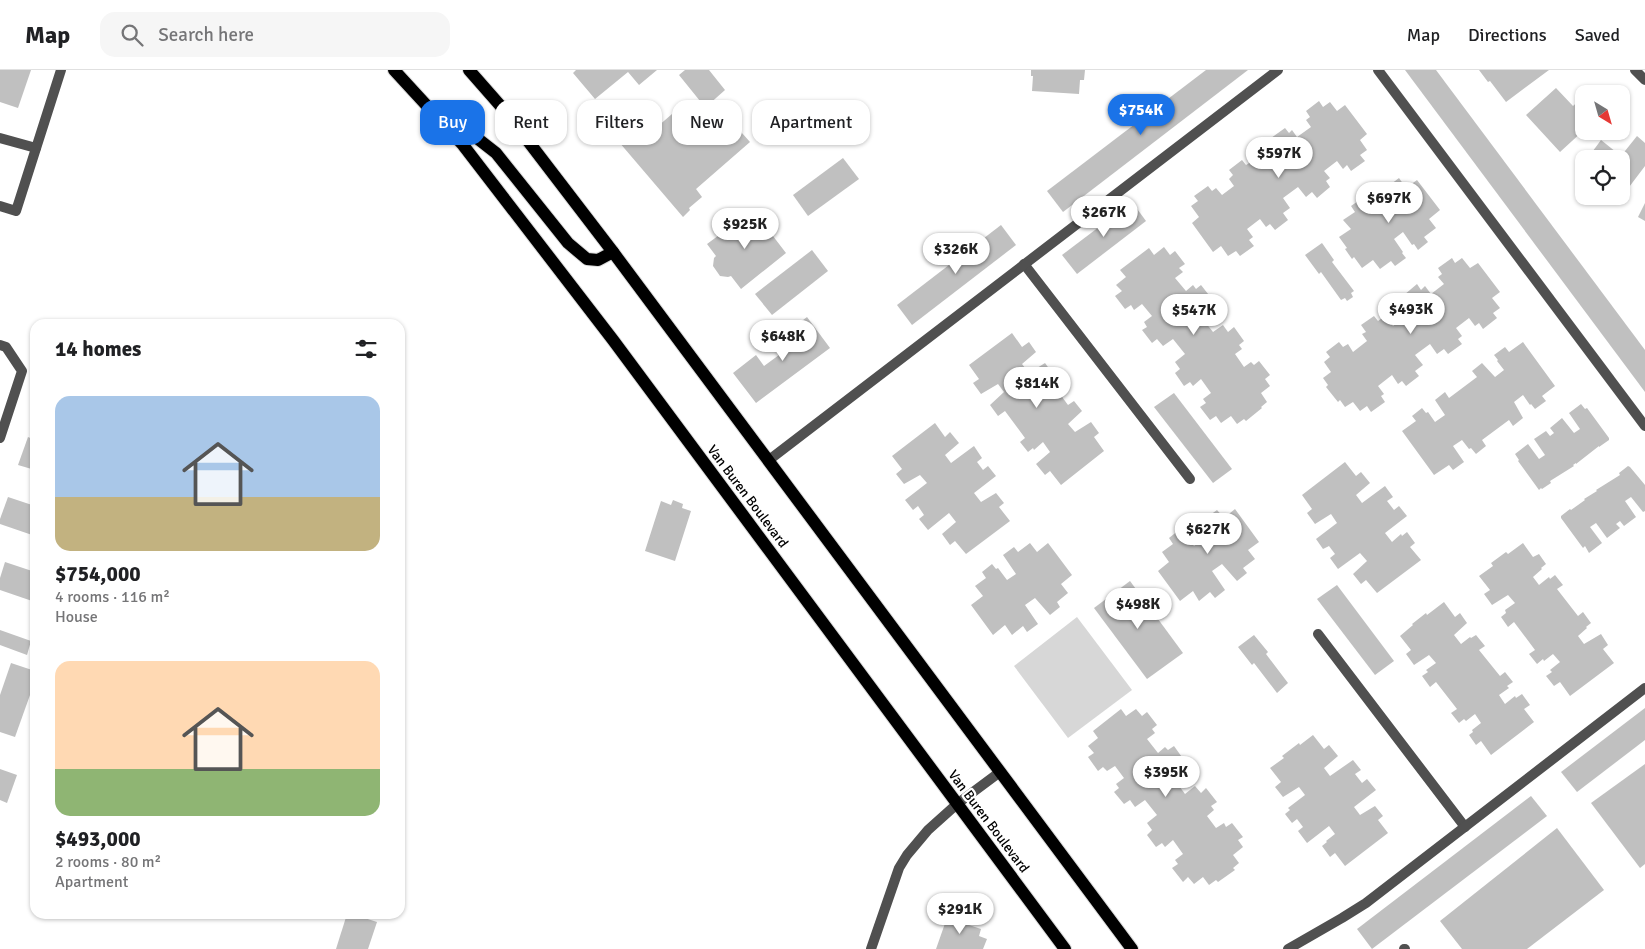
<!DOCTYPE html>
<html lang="en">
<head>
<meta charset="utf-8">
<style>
	:root { --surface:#fff; --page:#f6f6f6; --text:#202124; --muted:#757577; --line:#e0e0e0; --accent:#1a73e8 }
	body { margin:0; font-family:Signika,sans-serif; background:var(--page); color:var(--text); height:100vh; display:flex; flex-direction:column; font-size:19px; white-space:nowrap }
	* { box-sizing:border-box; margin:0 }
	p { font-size:16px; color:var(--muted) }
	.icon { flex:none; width:28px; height:28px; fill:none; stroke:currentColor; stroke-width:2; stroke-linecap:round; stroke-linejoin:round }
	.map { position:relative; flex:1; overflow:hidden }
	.details { position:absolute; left:30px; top:249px; width:375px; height:600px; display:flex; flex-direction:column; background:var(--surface); border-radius:15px; box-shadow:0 1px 4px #0004 }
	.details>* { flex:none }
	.hud { position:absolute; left:420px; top:30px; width:475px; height:45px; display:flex; gap:10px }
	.needle { width:32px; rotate:143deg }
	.controls { position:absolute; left:1575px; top:15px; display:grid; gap:10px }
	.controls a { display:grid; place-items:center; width:55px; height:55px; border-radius:10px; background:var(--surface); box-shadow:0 1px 4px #0004; font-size:25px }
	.price { position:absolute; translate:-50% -42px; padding:0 11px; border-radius:18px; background:#fff; color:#222; font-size:16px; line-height:32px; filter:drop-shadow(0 1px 2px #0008) }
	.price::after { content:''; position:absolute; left:50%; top:30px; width:15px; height:11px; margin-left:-8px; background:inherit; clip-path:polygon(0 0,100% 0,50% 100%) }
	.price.active { background:var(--accent); color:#fff }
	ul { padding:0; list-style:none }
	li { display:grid; align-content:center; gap:10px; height:265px; padding:0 25px }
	li span { display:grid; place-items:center; height:155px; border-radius:15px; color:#555 }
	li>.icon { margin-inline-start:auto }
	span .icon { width:90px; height:90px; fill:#fffc; stroke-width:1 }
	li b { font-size:21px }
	h2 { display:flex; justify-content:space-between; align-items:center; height:60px; padding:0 25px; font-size:21px }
	.pill { padding:0 18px; border-radius:15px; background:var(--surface); box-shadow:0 1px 4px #0004; font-size:18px; line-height:45px }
	.pill.active { background:var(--accent); color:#fff }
	header { display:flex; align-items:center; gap:30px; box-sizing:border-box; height:70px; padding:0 25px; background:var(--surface); border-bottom:1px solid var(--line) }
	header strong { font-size:24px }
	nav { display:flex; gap:28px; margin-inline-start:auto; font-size:18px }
	.search { width:350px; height:45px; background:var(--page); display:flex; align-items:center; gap:12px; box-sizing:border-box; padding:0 18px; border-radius:15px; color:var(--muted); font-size:19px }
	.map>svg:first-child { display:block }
</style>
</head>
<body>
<header>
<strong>Map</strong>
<div class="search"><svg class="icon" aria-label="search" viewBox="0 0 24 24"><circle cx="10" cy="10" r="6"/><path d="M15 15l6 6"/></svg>Search here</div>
<nav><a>Map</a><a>Directions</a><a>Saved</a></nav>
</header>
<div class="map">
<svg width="1645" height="879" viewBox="0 0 1645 879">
	<rect width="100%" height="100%" fill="#fff"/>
	<polygon fill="#d7d7d7" points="1077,547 1132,620 1068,668 1014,596"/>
	<g fill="#c0c0c0">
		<polygon points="0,0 31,0 18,38 0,32"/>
		<polygon points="576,0 657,0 639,15 628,2 595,29 573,3"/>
		<polygon points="685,0 709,0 725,20 707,36 702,30 700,31 679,5"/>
		<polygon points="1031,0 1085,0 1084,10 1080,10 1079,24 1032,21 1033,6 1031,6"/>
		<polygon points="1206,0 1248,0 1063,142 1047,121"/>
		<polygon points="1405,0 1436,0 1645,280 1645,322"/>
		<polygon points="1479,0 1549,0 1506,32 1490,11 1488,12"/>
		<polygon points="1556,18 1573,36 1584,26 1584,60 1560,82 1526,45"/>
		<polygon points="1319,31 1323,37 1330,32 1337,41 1345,35 1367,64 1360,70 1367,80 1360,85 1365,91 1351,101 1347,95 1343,99 1337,91 1324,101 1330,108 1326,111 1330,117 1317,128 1312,122 1306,127 1298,117 1283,128 1290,138 1283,143 1288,150 1275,160 1270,154 1266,157 1260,149 1247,159 1253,167 1249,170 1254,176 1240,186 1236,181 1228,186 1221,176 1213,182 1192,153 1199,147 1191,136 1198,131 1194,126 1208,116 1212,121 1216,118 1222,125 1234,116 1229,109 1233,105 1229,100 1242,90 1246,95 1254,90 1261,99 1275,88 1268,79 1275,73 1271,68 1285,58 1289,63 1292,60 1297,67 1311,57 1306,50 1310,47 1306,41"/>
		<polygon points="721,41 724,45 725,44 750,72 696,119 702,127 689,138 690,140 683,147 619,72 640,54 649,64 672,44 691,66"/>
		<polygon points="1637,66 1645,73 1645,96 1617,133 1609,126 1621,126 1621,89 1587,89 1601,70 1621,86"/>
		<polygon points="843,88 859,109 808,146 793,125"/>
		<polygon points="1399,108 1406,118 1417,110 1440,140 1429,149 1436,158 1424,167 1428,172 1418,180 1414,174 1412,175 1403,162 1394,169 1403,182 1402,183 1406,188 1395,196 1391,191 1380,199 1373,190 1362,198 1354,187 1352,189 1345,179 1347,178 1339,167 1351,159 1343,150 1355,142 1351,136 1361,129 1365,133 1367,132 1376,144 1385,137 1373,120 1383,112 1387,117"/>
		<polygon points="1132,132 1146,151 1077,204 1062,185"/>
		<polygon points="1645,133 1645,151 1638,147"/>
		<polygon points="753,140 786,183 741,219 731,206 728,207 720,206 713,196 714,188 716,186 707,174"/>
		<polygon points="1001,155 1016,175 912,255 897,235"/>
		<polygon points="1322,173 1334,190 1332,192 1354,221 1351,223 1353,227 1347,231 1345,228 1341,230 1321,202 1319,204 1305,185"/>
		<polygon points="1164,177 1170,185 1175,181 1185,194 1179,198 1183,202 1175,208 1186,221 1193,215 1196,219 1201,215 1212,229 1207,232 1212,239 1201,247 1213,262 1223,255 1228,262 1234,257 1244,271 1239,275 1242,279 1235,284 1244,297 1251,292 1254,295 1259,291 1270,305 1265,309 1270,316 1261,323 1267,332 1261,337 1262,338 1246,351 1244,349 1237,354 1231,346 1221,353 1216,346 1210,350 1200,337 1206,333 1203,329 1211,323 1201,309 1193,316 1190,312 1184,316 1175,303 1180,299 1175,292 1185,284 1173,269 1163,276 1157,269 1152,273 1142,260 1147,257 1144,252 1152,246 1142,234 1134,240 1131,235 1125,239 1115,226 1122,221 1116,215 1126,207 1120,200 1149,178 1154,185"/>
		<polygon points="812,180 828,201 772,245 755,224"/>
		<polygon points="1452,188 1455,193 1462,188 1470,198 1478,193 1500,222 1492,228 1500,238 1493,243 1497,248 1483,259 1479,253 1475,256 1469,248 1456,258 1462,266 1458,269 1462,274 1448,284 1444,279 1437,284 1430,274 1415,285 1423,295 1415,301 1419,306 1406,316 1402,311 1398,314 1392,305 1378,316 1384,324 1381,326 1385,332 1371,342 1367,336 1360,341 1353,332 1345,337 1340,330 1338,332 1326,317 1328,315 1323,308 1331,302 1324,292 1330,287 1326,282 1339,272 1343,277 1348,274 1353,282 1367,271 1362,264 1366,262 1361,255 1374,246 1378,251 1385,246 1393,256 1408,245 1401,235 1408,230 1404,225 1417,214 1421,220 1425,216 1431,224 1444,214 1438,207 1442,204 1438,198"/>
		<polygon points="807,247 830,278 756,333 733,303 756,285 764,296 794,274 786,263"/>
		<polygon points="1012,263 1022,277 1029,272 1036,282 1022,294 1029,303 1045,293 1053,304 1048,308 1068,335 1074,331 1082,341 1068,354 1075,362 1091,352 1099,363 1094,367 1104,381 1061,415 1050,401 1045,405 1036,394 1050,382 1043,372 1034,380 1033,378 1028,382 1020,372 1025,368 1005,341 998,346 990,335 1004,322 998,314 981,324 973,313 979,309 969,295"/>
		<polygon points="1523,272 1555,316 1542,326 1546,331 1535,339 1531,334 1530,335 1523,325 1514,332 1523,348 1513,356 1509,350 1482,370 1486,376 1476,384 1471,378 1469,379 1462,370 1453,376 1464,392 1453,400 1449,395 1434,405 1402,361 1416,351 1412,346 1422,338 1426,343 1428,342 1435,352 1445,345 1435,330 1445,322 1449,328 1477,307 1472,301 1482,293 1495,307 1504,300 1497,291 1498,290 1494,285 1505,277 1509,282"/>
		<polygon points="1174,323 1232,399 1213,413 1154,337"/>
		<polygon points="1581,334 1585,339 1587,338 1609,368 1609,370 1599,377 1599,376 1576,394 1576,393 1573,395 1574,396 1550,411 1551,413 1542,419 1541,418 1539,420 1518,391 1519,390 1515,384 1528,374 1539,389 1545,385 1534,369 1546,361 1550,366 1554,363 1550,358 1562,348 1574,363 1580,359 1569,343"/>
		<polygon points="935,353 945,367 950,362 959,373 945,385 951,393 974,376 982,388 977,392 983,400 988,396 996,406 974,423 981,432 996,423 1004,433 999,437 1010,451 966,484 955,471 950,475 942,464 956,452 949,443 928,460 919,449 924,445 918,436 913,440 905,430 927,413 920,405 904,414 896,404 902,399 892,386"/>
		<polygon points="28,367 35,370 35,400 18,395"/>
		<polygon points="1345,392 1356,406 1361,402 1370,413 1356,425 1362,433 1385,416 1393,427 1387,431 1394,440 1399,436 1407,446 1385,463 1392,472 1401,464 1402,466 1407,462 1415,473 1410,477 1421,490 1377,523 1366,510 1361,514 1353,504 1367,491 1360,483 1338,499 1330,488 1335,484 1329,476 1323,479 1316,469 1337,453 1331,444 1315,454 1307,443 1312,439 1302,425"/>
		<polygon points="1628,396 1630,397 1645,415 1645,441 1643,442 1631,427 1625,431 1636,447 1624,456 1620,451 1616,454 1620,458 1607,468 1596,453 1590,457 1602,473 1589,483 1585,476 1583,478 1561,448 1561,446 1570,439 1571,440 1585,430 1584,429 1597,421 1596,420 1620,405 1619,403"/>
		<polygon points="8,427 35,436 35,466 0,454 0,449"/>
		<polygon points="673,430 683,434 682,438 691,441 675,491 645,481 661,431 671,435"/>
		<polygon points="1235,439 1259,472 1248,480 1255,489 1243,498 1247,503 1237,511 1222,494 1212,501 1225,520 1215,528 1210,522 1199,531 1193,521 1180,531 1158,501 1169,492 1162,482 1173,474 1169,468 1179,460 1183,466 1185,464 1194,476 1203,470 1191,452 1202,443 1206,448 1217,440 1224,448"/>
		<polygon points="1030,473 1037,482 1048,473 1072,505 1061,514 1068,523 1057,532 1060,537 1050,545 1035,528 1025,535 1038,554 1027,562 1023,556 1012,565 1005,555 993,565 971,535 983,526 975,516 986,508 982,502 992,494 996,499 998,498 1007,510 1016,504 1003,485 1014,477 1018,482"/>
		<polygon points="1523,473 1533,487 1539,484 1546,494 1541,498 1542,499 1533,507 1539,515 1549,507 1550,509 1555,505 1563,515 1557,519 1578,546 1583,542 1591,553 1586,557 1587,558 1578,566 1584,574 1601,564 1608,575 1603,579 1614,593 1570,626 1560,612 1554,616 1546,606 1552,602 1550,600 1560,592 1553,584 1544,591 1543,589 1537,594 1529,584 1535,580 1514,552 1508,557 1501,547 1506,543 1505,540 1515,533 1508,525 1492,535 1484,524 1490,520 1479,506 1493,496 1491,493 1506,482 1508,484"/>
		<polygon points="5,492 35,502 35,532 0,520 0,508"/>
		<polygon points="1130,511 1183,583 1147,609 1094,538"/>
		<polygon points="1337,515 1394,591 1375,605 1317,529"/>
		<polygon points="1444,532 1455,547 1460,543 1467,553 1454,565 1461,574 1470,567 1471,568 1476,565 1485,576 1479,580 1500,606 1505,602 1513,612 1507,616 1509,618 1499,625 1505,634 1515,626 1516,628 1522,624 1530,635 1524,639 1534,652 1491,685 1481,671 1476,675 1469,665 1473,662 1472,660 1481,653 1475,644 1466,651 1464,649 1459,653 1451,643 1457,639 1436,612 1430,617 1422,606 1428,602 1426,600 1436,593 1429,585 1414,595 1406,584 1411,580 1400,566 1413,555 1412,554 1426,543 1427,545"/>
		<polygon points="0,560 31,571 27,585 0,575"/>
		<polygon points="1254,565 1268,582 1266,584 1288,613 1277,623 1254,593 1252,595 1238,577"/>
		<polygon points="11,593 35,601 35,611 15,667 0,662 0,625"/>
		<polygon points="1645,638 1645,670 1577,722 1561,702"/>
		<polygon points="1121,639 1126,646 1136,639 1142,646 1147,642 1157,655 1152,659 1155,663 1147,669 1158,683 1165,677 1168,680 1174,676 1184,690 1179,694 1184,700 1174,709 1185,724 1195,716 1201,723 1206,718 1217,732 1211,736 1214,740 1207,746 1216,758 1224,753 1226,757 1232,753 1243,767 1238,770 1243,777 1233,785 1239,793 1233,798 1235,800 1218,812 1216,810 1209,815 1203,807 1194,814 1188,807 1183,812 1172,798 1178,794 1175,790 1183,784 1173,770 1165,777 1162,773 1156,777 1147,765 1152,760 1147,753 1157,745 1145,730 1135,737 1130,730 1124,734 1114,722 1119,718 1116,714 1124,708 1115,696 1107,701 1103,697 1098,701 1088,687 1094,683 1088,676 1098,668 1093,661"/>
		<polygon points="1313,665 1324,679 1329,675 1338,686 1324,698 1330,706 1353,690 1361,700 1355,704 1362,713 1367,709 1376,720 1354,737 1360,745 1375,736 1383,746 1378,750 1388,763 1345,796 1335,783 1330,787 1322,776 1327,772 1326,771 1335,764 1329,756 1307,773 1298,761 1303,757 1297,749 1292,753 1285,744 1290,740 1288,738 1305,725 1299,717 1283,727 1275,717 1281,712 1270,698 1284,688 1282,686 1299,673 1300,675"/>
		<polygon points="1645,694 1645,794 1640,798 1591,733"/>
		<polygon points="0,699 17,705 7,733 0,730"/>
		<polygon points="1531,726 1547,746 1372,879 1357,859"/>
		<polygon points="1557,758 1604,820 1527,879 1462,879 1440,851"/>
		<polygon points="949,842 971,850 969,855 981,859 979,866 987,869 983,879 936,879"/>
		<polygon points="347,844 352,844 377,852 368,879 336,879"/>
	</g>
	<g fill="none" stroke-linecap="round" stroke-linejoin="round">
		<defs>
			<g id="primary">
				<polyline points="394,0 463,75 613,270 1065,879"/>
				<polyline points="469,0 505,41 613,182 1132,879"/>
				<polyline points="448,59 473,65 496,83 568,173 587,189 598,190 613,182"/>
			</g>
		</defs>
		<use href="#primary" stroke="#dbdbdb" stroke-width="14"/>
		<g stroke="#505050" stroke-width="10">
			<polyline points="1378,0 1645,356"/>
			<polyline points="0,68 36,78"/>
			<polyline points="0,136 16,141 61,0"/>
			<polyline points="1024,194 1190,409"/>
			<polyline points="0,275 6,277 22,301 0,368"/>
			<polyline points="769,390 1278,0"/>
			<polyline points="1318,564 1465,757"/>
			<polyline points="1288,879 1342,848 1366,833 1645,618"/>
			<polyline points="1404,879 1405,879"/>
		</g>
		<g stroke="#505050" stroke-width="10">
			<polyline points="1635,0 1645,10"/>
			<polyline points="871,879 899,798 907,785 928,760 957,734 1000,702"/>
		</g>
		<use href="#primary" stroke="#000" stroke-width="12"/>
	</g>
	<g text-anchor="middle" stroke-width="4.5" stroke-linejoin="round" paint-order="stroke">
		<g font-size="14" fill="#000" stroke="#fff">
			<text transform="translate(748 426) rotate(53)" y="5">Van Buren Boulevard</text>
			<text transform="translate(989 751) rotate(53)" y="5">Van Buren Boulevard</text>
		</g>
	</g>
</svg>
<div class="controls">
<a><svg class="needle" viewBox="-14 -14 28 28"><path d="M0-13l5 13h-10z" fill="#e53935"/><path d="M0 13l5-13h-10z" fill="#757577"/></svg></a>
<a><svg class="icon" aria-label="locate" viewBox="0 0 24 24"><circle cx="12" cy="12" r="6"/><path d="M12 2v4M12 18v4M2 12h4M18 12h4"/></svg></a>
</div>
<b class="price active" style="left:1141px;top:66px">$754K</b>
<b class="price" style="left:1279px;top:109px">$597K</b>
<b class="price" style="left:1389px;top:154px">$697K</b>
<b class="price" style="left:1104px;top:168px">$267K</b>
<b class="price" style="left:745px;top:180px">$925K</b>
<b class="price" style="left:956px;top:205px">$326K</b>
<b class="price" style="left:1411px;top:265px">$493K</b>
<b class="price" style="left:1194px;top:266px">$547K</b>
<b class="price" style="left:783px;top:292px">$648K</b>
<b class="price" style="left:1037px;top:339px">$814K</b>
<b class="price" style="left:1208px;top:485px">$627K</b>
<b class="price" style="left:1138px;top:560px">$498K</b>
<b class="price" style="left:1166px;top:728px">$395K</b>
<b class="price" style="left:960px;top:865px">$291K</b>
<div class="hud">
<a class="pill active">Buy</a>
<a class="pill">Rent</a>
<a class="pill">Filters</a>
<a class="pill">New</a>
<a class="pill">Apartment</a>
</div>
<section class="details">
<h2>14 homes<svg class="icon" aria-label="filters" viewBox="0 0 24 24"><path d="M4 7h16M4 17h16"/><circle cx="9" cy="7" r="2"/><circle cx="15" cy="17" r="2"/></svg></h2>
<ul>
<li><span style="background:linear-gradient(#a9c7e8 65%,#c2b280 0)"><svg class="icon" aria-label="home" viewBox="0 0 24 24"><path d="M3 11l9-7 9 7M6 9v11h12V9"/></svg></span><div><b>$754,000</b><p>4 rooms · 116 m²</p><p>House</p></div></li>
<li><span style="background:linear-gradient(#ffd9b3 70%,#8fb573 0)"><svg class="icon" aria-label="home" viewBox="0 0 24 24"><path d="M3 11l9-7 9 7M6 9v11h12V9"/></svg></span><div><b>$493,000</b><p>2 rooms · 80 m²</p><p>Apartment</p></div></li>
</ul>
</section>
</div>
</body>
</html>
